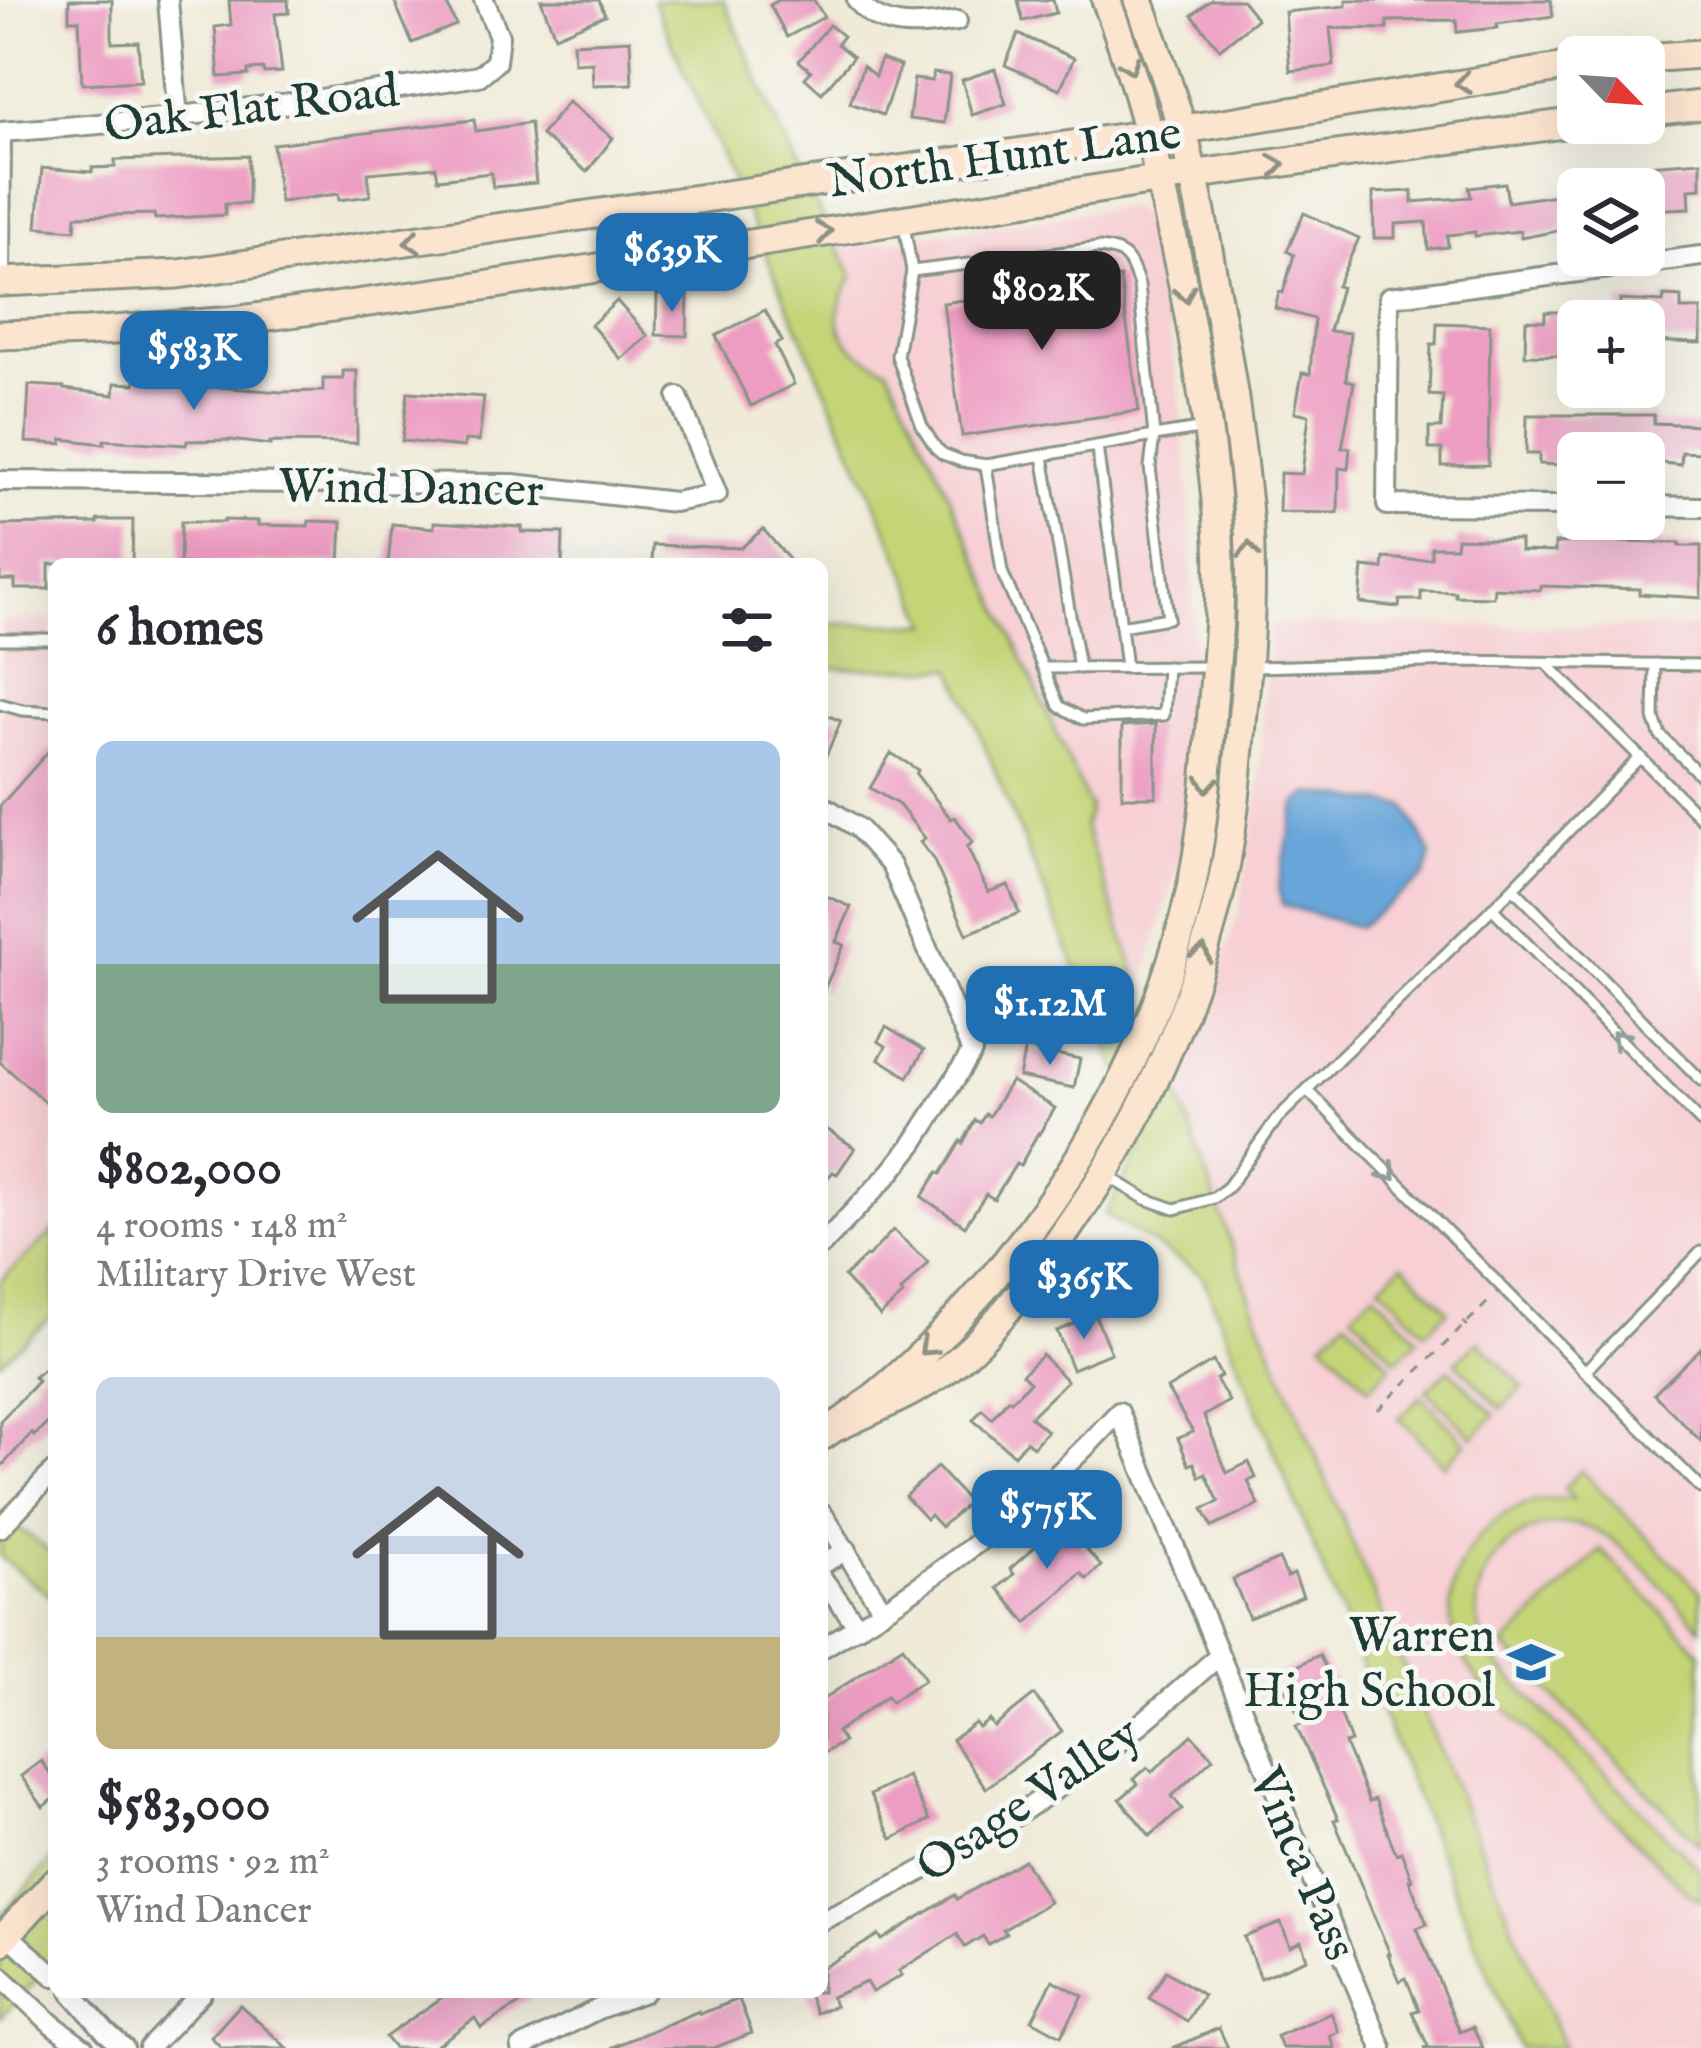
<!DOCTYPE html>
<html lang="en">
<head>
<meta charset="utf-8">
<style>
	:root { --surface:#fff; --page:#f2f2f3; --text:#2b2b33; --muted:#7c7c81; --accent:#1f6fb2 }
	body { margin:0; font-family:"IM FELL English",serif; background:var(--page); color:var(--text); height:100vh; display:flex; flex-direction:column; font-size:45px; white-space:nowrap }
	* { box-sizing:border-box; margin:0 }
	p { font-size:39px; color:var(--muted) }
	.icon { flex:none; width:66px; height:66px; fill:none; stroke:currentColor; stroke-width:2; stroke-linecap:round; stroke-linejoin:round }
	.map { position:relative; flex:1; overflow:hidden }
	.details { position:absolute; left:48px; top:558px; width:780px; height:1440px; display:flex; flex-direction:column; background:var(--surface); border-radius:18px; box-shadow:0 12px 48px #0002 }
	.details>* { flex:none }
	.needle { width:78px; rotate:115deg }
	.tools { position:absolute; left:1557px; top:36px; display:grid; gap:24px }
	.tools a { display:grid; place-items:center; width:108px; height:108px; border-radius:18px; background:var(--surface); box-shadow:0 12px 48px #0002; font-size:60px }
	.price { position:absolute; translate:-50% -102px; padding:0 27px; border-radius:24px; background:var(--accent); color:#fff; font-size:39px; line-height:78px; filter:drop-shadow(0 3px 6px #0008) }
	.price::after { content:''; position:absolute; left:50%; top:72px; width:36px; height:27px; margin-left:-18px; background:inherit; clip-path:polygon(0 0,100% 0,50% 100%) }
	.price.current { background:#222; color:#fff }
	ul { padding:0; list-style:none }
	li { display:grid; align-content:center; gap:24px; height:636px; padding:0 48px }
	li span { display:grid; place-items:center; height:372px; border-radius:18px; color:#555 }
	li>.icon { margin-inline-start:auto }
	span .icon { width:216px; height:216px; fill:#fffc; stroke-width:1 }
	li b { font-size:51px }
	h2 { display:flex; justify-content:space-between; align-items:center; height:144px; padding:0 48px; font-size:51px }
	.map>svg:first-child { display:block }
</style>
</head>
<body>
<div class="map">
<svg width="1701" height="2048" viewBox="0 0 1701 2048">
	<rect width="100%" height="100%" fill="#f6f6f2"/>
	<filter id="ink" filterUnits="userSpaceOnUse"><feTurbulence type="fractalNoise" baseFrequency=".00833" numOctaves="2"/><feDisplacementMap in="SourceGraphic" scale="24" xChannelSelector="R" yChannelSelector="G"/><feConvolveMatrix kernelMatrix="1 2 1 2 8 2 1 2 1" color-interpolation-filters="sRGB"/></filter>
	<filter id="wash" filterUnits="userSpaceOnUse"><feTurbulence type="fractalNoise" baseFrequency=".004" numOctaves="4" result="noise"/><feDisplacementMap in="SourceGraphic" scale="48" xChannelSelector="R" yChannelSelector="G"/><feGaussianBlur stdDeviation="2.7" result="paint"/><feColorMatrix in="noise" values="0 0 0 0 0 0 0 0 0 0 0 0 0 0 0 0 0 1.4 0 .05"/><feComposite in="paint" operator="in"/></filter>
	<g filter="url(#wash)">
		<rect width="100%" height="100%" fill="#f0ebd8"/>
		<g fill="#f7cfd4">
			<polygon points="1121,207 1132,209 1144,218 1152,230 1179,388 1189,492 1197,732 1189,810 1176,874 1135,1008 838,328 837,311 842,294 824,251"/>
			<polygon points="0,620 54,620 54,1231 0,1281"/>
			<polygon points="1268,624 1701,628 1701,2048 1519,2048 1202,1275 1105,1214 1196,1040 1238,915 1259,790"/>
		</g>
		<g fill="#c4d477" stroke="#728856" stroke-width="3">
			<path d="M653,0H724L795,164L853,277C823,323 841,349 888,368L934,462L1090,808L1084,826L1252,1303L1564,2048H1519L1202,1275L1105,1214L1146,1139L953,669L822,668V624H929Z"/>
			<polygon points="54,1231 54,1315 0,1362 0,1281"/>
			<polygon points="1403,1264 1448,1310 1426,1332 1380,1285"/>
			<polygon points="1374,1292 1419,1339 1397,1360 1352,1313"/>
			<polygon points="1346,1319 1391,1366 1369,1388 1323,1341"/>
			<polygon points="1478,1341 1523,1387 1501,1409 1456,1362"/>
			<polygon points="1449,1369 1495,1415 1473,1437 1427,1390"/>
			<polygon points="1421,1396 1466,1443 1444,1465 1399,1418"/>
			<path d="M1581,1470L1701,1592V1628C1673,1600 1634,1551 1600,1533C1544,1503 1474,1551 1477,1613C1478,1633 1487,1648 1497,1664L1701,1871V1901L1683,1889L1479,1682C1468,1666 1458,1651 1453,1632C1440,1581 1476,1520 1526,1504C1541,1499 1556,1499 1573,1499L1564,1488Z"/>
			<polygon points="0,1513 54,1555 54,1599 0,1557"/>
			<polygon points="1601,1550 1701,1652 1701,1846 1504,1646"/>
			<polygon points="54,1857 54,1962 0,2018 0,1917"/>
		</g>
		<polygon fill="#69a6da" stroke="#447287" stroke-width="3" points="1310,793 1406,806 1431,855 1425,876 1358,927 1283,905 1278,888 1296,804"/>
		<g id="blocks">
			<g fill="#ed9dc2">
				<polygon points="69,0 112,0 112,43 138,42 141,81 82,84 79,20 69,20"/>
				<polygon points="229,0 288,0 289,13 275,14 282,72 264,73 263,69 248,70 248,75 219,77 215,27 231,25"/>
				<polygon points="394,0 445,0 456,25 412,43"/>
				<polygon points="541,0 599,0 605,15 555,36"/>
				<polygon points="779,0 814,0 824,17 787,37 770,5"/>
				<polygon points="1018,0 1053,0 1056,13 1023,21"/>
				<polygon points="1211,0 1242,0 1257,19 1220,49 1192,15"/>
				<polygon points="1346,0 1551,0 1553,16 1497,24 1498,28 1457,32 1456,20 1387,21 1387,29 1330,28 1334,66 1290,71 1285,12 1346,6"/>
				<polygon points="829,25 843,36 837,44 853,57 822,93 805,78 811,71 799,61"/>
				<polygon points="1018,34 1074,58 1060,89 1005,65"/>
				<polygon points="630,40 632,84 593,85 592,62 574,63 573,43"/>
				<polygon points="881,59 900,66 883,115 850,103 863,66 875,76"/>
				<polygon points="995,69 1006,104 972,115 962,80"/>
				<polygon points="933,73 950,75 944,123 909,119 914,79 932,81"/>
				<polygon points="568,102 613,138 587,172 541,135"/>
				<polygon points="474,120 476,131 530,123 536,183 493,187 491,173 438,179 436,167 368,173 370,196 339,200 338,194 280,202 273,144"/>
				<polygon points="248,156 248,204 225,204 225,215 155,219 154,214 76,216 75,230 37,227 42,168 92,172 92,168 115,167 115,160"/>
				<polygon points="1701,161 1701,188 1689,189 1690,208 1644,210 1644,189 1608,189 1606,168"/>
				<polygon points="1505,183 1508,202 1578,192 1578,227 1521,238 1520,231 1475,236 1475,232 1447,235 1448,247 1428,249 1426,222 1395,224 1395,238 1374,238 1373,193 1412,191 1412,202 1471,197 1469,187"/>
				<polygon points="1304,213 1359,238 1337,286 1341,287 1329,331 1350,333 1346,380 1354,382 1342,448 1350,448 1348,469 1339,468 1338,513 1279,512 1280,473 1302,474 1309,415 1295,412 1302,373 1310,374 1314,319 1275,308 1279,292 1283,293 1294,255 1287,251"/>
				<polygon points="1086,261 1089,282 1120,277 1139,411 962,436 943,303 1027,291 1024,270"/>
				<polygon points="657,294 688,295 687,336 656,335"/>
				<polygon points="1664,296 1681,297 1681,309 1701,309 1701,343 1644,341 1644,321 1619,321 1620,300 1663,302"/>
				<polygon points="617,301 648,336 621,359 591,325"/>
				<polygon points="765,310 782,341 775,345 794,384 751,406 716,336"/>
				<polygon points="1545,312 1578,312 1578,356 1525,355 1526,320 1545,321"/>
				<polygon points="1437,323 1490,325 1488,465 1442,466 1442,449 1429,449 1429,428 1441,428 1443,396 1429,395 1431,344 1436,344"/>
				<polygon points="343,371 357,371 357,443 270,442 270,445 231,440 187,441 186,445 104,440 104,444 62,439 62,444 26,442 29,385 64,387 64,389 114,395 115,383 135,384 136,375 160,377 160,374 192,376 192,385 281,392 323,391 323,379 343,379"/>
				<polygon points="408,392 484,397 479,441 465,440 464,447 402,441"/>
				<polygon points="1527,415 1654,415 1654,423 1701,425 1701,453 1682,452 1681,465 1644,461 1644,453 1578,453 1578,459 1564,459 1564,465 1539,464 1539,454 1526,454"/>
				<polygon points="98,520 133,520 132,564 49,564 49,589 15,589 15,580 0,580 0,525 98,523"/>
				<polygon points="224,520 258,521 258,525 308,526 309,521 342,522 340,564 180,564 181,522 224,522"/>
				<polygon points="434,522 522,527 522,532 563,533 562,564 388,564 392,524 434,528"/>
				<polygon points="763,529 793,564 652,564 653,545 741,548"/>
				<polygon points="1457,538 1520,540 1520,551 1555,552 1555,543 1594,542 1680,543 1679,546 1701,546 1701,598 1639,594 1639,589 1540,586 1539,590 1494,588 1493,597 1455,596 1455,592 1421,591 1421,600 1400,600 1399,607 1360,603 1363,567 1383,569 1384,558 1410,560 1431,558 1431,547 1456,547"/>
				<polygon points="822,713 841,721 822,765"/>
				<polygon points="1156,724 1156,797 1122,797 1122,726"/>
				<polygon points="54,745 54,1110 0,1062 0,806"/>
				<polygon points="891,753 918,770 916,774 951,819 955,817 973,842 967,847 988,892 1008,885 1019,913 967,934 933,859 920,842 925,838 899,805 870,788"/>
				<polygon points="822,894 851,907 836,942 844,945 822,994"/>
				<polygon points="1045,998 1052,1028 1016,1037 1008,1006"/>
				<polygon points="886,1027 924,1050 908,1077 879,1059 886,1046 878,1041"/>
				<polygon points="1025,1048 1080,1059 1074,1088 1019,1077"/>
				<polygon points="1011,1081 1055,1108 1039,1134 1038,1133 1020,1166 1016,1164 994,1199 986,1194 965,1226 922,1197 938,1172 941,1174 961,1141 963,1143 975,1120 980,1123 985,1114 989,1116"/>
				<polygon points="822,1126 855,1148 837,1174 833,1172 822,1184"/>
				<polygon points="893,1230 928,1262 901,1292 903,1295 880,1316 844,1277 866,1256 868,1257"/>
				<polygon points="1095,1315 1111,1353 1072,1369 1057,1331"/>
				<polygon points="1701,1348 1701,1441 1654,1394"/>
				<polygon points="1042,1355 1067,1381 1030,1417 1047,1431 1033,1447 1026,1441 1014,1455 973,1420 982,1409 992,1418 1008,1399 1011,1401 1030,1382 1022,1374"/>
				<polygon points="54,1361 54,1417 34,1436 32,1433 0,1468 0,1421 38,1381 34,1377"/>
				<polygon points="1213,1361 1221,1376 1216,1379 1229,1401 1204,1416 1227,1473 1249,1462 1256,1478 1248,1481 1259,1505 1212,1527 1203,1509 1219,1502 1206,1474 1200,1477 1194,1463 1189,1465 1178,1438 1193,1432 1167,1389"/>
				<polygon points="937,1467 969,1502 941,1527 930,1515 926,1519 905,1496"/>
				<polygon points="1062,1523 1101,1566 1087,1579 1081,1573 1027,1623 998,1588 1014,1574 1010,1569"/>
				<polygon points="1279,1559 1287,1577 1294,1574 1303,1596 1249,1618 1233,1579"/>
				<polygon points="903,1646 925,1679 891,1702 887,1696 837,1732 843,1742 822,1754 822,1700"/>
				<polygon points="1319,1655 1337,1689 1332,1692 1351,1742 1345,1744 1369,1802 1375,1799 1396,1854 1401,1852 1412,1879 1409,1880 1427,1924 1417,1928 1460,2032 1473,2027 1482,2048 1423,2048 1428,2046 1412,2012 1419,2010 1406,1978 1400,1981 1388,1954 1390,1954 1334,1820 1338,1819 1296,1726 1303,1723 1278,1676"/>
				<polygon points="1034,1695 1062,1731 986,1788 952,1740 975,1723 979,1728 989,1720 994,1727"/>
				<polygon points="1192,1735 1213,1758 1172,1796 1182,1809 1150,1836 1120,1799 1138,1784 1134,1779 1148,1767 1152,1772"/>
				<polygon points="41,1761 54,1778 54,1799 43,1807 21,1776"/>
				<polygon points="907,1776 929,1820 892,1839 870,1795"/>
				<polygon points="1024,1860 1049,1902 1003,1930 1006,1934 988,1944 983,1936 965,1947 957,1934 899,1971 902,1975 872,1992 866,1982 831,1997 835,2006 816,2013 807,1992 822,1992 822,1968 879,1935 882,1940 955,1895 957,1899"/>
				<polygon points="1281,1923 1290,1946 1301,1941 1307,1959 1260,1978 1244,1937"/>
				<polygon points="1166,1971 1203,1995 1187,2021 1149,1998"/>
				<polygon points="1053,1980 1083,1996 1061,2036 1032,2020"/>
				<polygon points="450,1992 539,1992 481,2028 475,2018 433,2048 394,2048 385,2037"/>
				<polygon points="739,1999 752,2033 714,2048 610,2048 699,2011 700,2014"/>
				<polygon points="240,2005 287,2048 222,2048 211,2037"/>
				<polygon points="1331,2013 1339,2032 1330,2036 1335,2048 1282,2048 1277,2036"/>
				<polygon points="1219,2028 1228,2048 1173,2048"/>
			</g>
		</g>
	</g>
	<g filter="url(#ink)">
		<use href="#blocks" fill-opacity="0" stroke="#889486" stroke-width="3"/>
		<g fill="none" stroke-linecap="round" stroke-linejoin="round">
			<defs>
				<g id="lane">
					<polyline points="904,225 912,271 897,356 922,426 936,448 943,454 961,461 986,465 1002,572 1043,668 1210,667"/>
					<path d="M912,271L1098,248C1127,250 1130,259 1139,285L1154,436L986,465"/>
					<polyline points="1097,446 1121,626"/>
					<polyline points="1043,456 1079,668"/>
					<polyline points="0,639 54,639"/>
					<polyline points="1655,664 1654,718 1660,735 1701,776"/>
					<polyline points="1253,667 1460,661 1701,665"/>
					<polyline points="1043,668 1059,706 1083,719 1164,715 1167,667"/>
					<polyline points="1126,668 1121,626 1168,618 1150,467 1154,436 1205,428"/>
					<polyline points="0,704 22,710 54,712"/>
					<polyline points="1640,757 1701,818"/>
					<polyline points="1513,888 1701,1080"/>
					<polyline points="1492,908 1701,1122"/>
					<polyline points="1307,1090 1585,1371 1701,1252"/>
					<polyline points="1107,1176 1146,1199 1175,1209 1214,1198 1228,1187 1277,1119 1513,888 1640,757 1546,663"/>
					<polyline points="1585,1371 1701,1488"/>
				</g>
				<g id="street">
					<polyline points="168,0 178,119"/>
					<path d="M857,0C882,33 921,26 957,21"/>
					<path d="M0,132C161,121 320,101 479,76L496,62L499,36L484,0"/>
					<polyline points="0,282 1,132"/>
					<polyline points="0,481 513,484 674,502 717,494 678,397"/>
					<polyline points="1578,506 1387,505 1389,297 1701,256"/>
					<polyline points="1644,506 1701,507"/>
					<polyline points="822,805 858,828 891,865 972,1052 914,1143 890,1173 822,1245"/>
					<path d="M822,1513C843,1545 861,1579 884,1610"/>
					<polyline points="0,1528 54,1471"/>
					<polyline points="822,1564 847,1550"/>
					<polyline points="822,1578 858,1627"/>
					<path d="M822,1648C933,1583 1032,1507 1119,1412L1382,2048"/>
					<path d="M822,1920C923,1874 1019,1820 1106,1752C1145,1722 1182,1688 1219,1656"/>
					<polyline points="7,1934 54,1976"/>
					<polyline points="0,1976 53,2025 84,2048"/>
					<polyline points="71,1992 106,2032 124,2048"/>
					<polyline points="149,2048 202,1992"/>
					<polyline points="521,2048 598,2009 644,1992"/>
				</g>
				<g id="secondary">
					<polyline points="1644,58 1701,54"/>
					<polyline points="1644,112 1701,105"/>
					<polyline points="0,282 178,274 1211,125 1578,65"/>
					<polyline points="0,335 87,332 233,321 477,287 1161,179 1578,122"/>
					<path d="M838,1426C878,1407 923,1390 957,1361C1006,1319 1058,1245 1093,1191C1153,1099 1198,991 1222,883C1234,827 1238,769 1243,712C1250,644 1254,573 1247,504C1240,432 1229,360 1215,289C1206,236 1196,182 1182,129C1170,86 1154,43 1139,0"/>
					<path d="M822,1436C892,1390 953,1327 1006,1262C1095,1150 1167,1015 1194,874C1204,820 1208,766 1212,712C1217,654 1222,597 1219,540C1214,453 1199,365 1182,280C1162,184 1141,91 1106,0"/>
					<polyline points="0,1942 54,1883"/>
				</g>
			</defs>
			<use href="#lane" stroke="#889486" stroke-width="15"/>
			<use href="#street" stroke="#889486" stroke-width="24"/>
			<use href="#secondary" stroke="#889486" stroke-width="33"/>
			<g stroke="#889486" stroke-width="3" stroke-dasharray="9 9" stroke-linecap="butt">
				<polyline points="1463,1322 1468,1326"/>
				<polyline points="1378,1410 1493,1297"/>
			</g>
			<use href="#lane" stroke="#fff" stroke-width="9"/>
			<use href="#street" stroke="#fff" stroke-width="18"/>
			<use href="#secondary" stroke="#fce5cf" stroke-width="27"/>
		</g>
		<defs><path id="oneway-chevron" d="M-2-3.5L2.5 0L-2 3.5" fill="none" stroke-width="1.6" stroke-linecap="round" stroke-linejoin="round" transform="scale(3)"/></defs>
		<g stroke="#8e9182">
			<use href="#oneway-chevron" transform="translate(1130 66) rotate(71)"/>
			<use href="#oneway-chevron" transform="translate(1463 83) rotate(172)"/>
			<use href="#oneway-chevron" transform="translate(1277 165) rotate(-8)"/>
			<use href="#oneway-chevron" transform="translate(824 232) rotate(-9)"/>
			<use href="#oneway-chevron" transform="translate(412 242) rotate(172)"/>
			<use href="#oneway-chevron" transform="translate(1185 294) rotate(78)"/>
			<use href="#oneway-chevron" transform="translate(1249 550) rotate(-93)"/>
			<use href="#oneway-chevron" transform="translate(1207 784) rotate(96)"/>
			<use href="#oneway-chevron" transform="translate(1202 953) rotate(-73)"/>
			<use href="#oneway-chevron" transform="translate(927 1348) rotate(137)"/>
		</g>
		<g stroke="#8f9e9a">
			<use href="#oneway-chevron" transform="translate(1619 1038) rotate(-134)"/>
			<use href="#oneway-chevron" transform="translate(1389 1173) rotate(45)"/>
		</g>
	</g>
	<defs>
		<symbol id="school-bare" viewBox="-9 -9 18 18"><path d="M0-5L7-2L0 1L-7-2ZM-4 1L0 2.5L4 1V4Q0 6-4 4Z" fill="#1f6fb2" stroke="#f6f6f2" stroke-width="2.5" paint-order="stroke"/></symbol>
	</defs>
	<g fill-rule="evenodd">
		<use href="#school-bare" x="1498" y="1629" width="66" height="66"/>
	</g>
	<g text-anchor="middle" stroke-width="10" stroke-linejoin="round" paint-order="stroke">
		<g font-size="48" fill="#1f3d34" stroke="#f6f6f2">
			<text transform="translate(251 106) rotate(-7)" y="17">Oak Flat Road</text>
			<text transform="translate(1004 155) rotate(-8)" y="17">North Hunt Lane</text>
			<text transform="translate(411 486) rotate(1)" y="17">Wind Dancer</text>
			<text transform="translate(1027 1798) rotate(-34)" y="17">Osage Valley</text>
			<text transform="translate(1305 1863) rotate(67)" y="17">Vinca Pass</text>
		</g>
		<g font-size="48" fill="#1f3d34" stroke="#f6f6f2" text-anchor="end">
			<text x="1495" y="1651">Warren<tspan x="1495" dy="55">High School</tspan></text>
		</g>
	</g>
</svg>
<div class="tools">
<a><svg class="needle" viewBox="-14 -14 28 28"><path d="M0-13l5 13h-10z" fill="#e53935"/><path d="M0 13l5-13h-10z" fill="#7c7c81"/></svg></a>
<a><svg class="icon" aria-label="layers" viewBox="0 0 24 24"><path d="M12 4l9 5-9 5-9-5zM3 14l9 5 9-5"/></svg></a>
<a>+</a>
<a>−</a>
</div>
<b class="price" style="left:672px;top:315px">$639K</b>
<b class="price current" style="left:1042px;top:353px">$802K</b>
<b class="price" style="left:194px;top:413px">$583K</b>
<b class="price" style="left:1050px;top:1068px">$1.12M</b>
<b class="price" style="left:1084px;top:1342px">$365K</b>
<b class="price" style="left:1047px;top:1572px">$575K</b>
<section class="details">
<h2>6 homes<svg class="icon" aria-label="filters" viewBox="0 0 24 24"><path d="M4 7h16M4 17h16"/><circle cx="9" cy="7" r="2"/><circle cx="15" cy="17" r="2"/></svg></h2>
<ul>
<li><span style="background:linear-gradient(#a9c7e8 60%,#7fa58c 0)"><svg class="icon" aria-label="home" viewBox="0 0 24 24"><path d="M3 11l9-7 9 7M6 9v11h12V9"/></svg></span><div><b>$802,000</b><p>4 rooms · 148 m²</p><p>Military Drive West</p></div></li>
<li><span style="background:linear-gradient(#c9d6e8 70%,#c2b280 0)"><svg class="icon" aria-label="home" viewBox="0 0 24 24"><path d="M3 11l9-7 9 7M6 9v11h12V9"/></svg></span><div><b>$583,000</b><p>3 rooms · 92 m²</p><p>Wind Dancer</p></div></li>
</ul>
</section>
</div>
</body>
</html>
